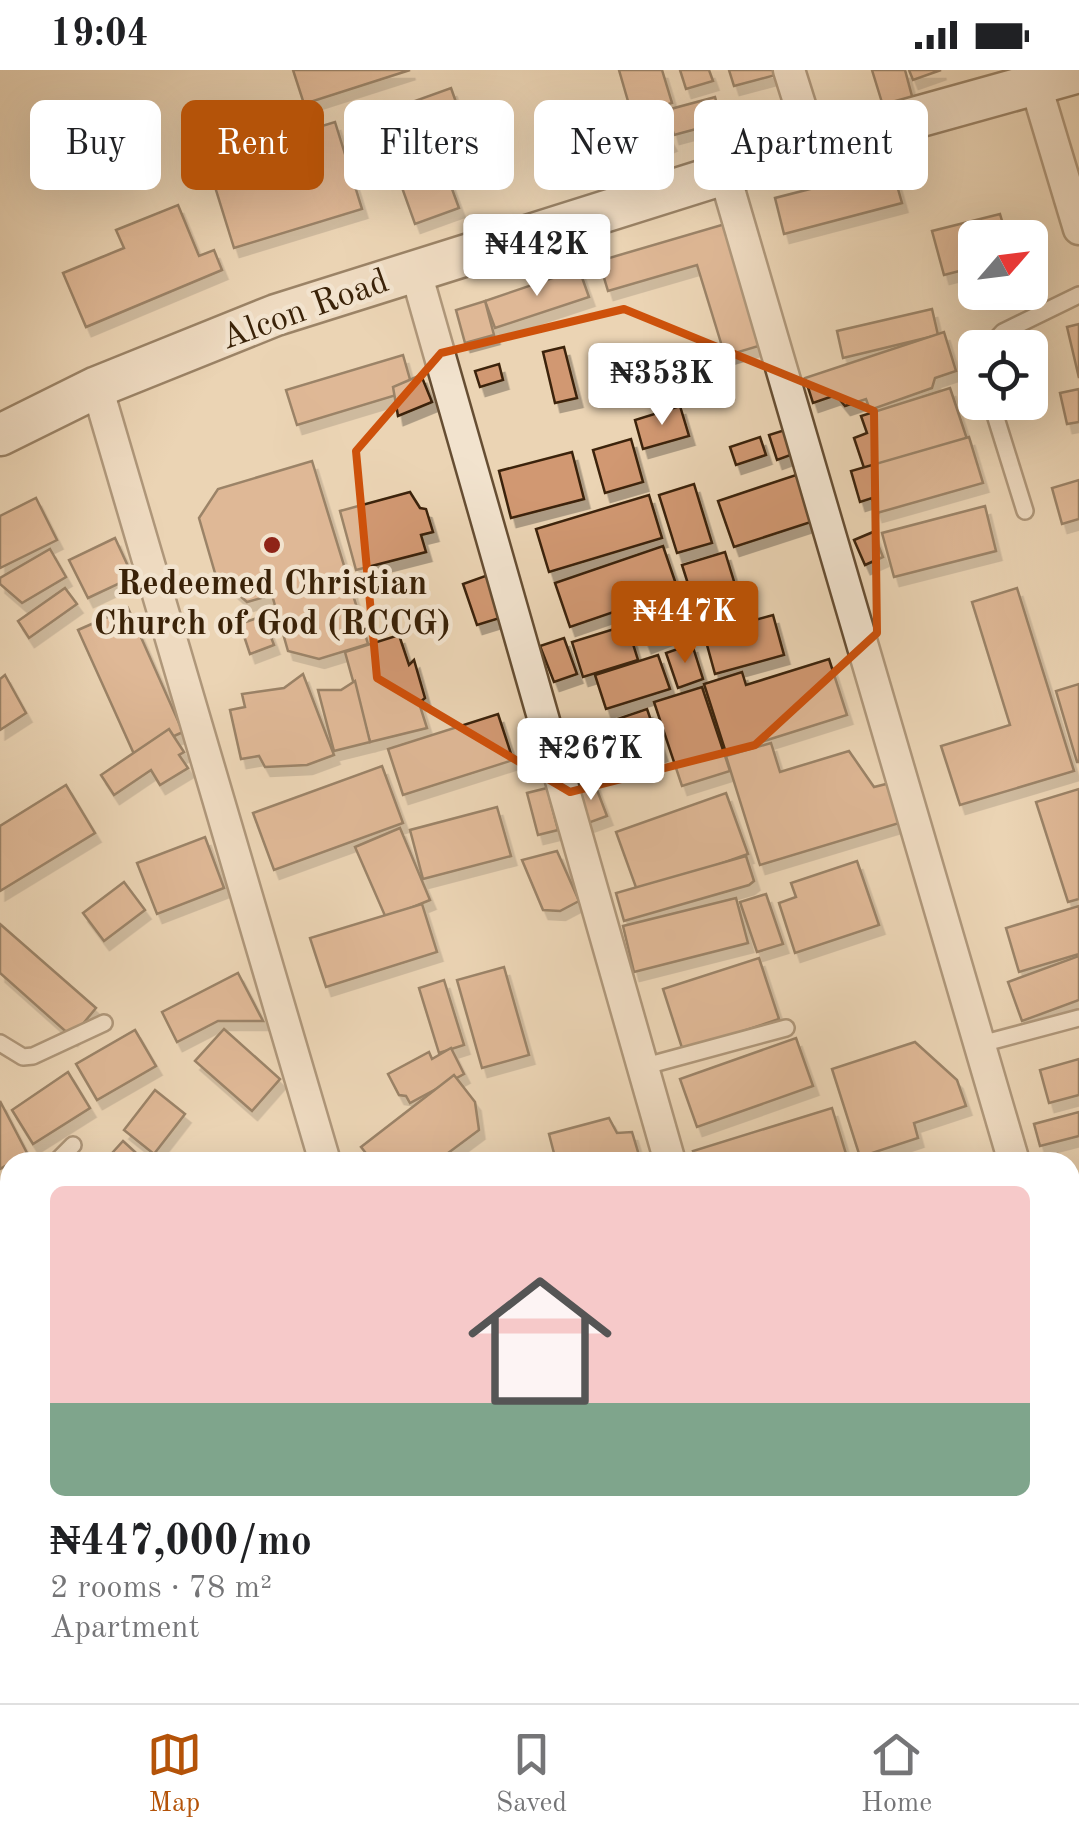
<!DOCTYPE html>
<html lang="en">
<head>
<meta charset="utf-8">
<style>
	:root { --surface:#fff; --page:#f2f2f2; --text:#202124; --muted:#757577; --line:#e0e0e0; --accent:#b45309 }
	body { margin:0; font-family:"Old Standard TT",serif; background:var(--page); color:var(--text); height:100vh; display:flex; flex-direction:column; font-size:38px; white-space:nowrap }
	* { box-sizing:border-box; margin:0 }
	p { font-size:32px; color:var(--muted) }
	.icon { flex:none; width:55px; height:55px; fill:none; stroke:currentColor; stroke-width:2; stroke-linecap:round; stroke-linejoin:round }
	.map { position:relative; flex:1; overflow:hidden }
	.sheet { position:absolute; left:0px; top:1082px; width:1080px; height:552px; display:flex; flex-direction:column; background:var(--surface); border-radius:30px 30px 0 0; box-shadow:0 10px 40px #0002 }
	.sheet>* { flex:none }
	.guide { position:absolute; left:30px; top:30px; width:1020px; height:90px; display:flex; gap:20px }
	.needle { width:65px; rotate:62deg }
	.controls { position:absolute; left:958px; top:150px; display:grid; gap:20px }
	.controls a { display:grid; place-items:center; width:90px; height:90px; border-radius:15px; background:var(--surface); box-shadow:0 10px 40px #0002; font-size:50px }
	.price { position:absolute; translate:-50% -85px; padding:0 22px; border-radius:10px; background:#fff; color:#222; font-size:32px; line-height:65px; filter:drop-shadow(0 2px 5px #0008) }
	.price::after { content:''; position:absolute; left:50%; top:60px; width:30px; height:22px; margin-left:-15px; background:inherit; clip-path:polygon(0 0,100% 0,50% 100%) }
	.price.selected { background:var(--accent); color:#fff }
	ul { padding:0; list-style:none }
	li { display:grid; align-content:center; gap:20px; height:530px; padding:0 50px }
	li+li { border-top:2px solid var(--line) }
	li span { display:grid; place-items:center; height:310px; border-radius:15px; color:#555 }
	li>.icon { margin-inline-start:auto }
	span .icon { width:180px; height:180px; fill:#fffc; stroke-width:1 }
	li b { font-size:42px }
	.tag { padding:0 35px; border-radius:15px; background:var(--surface); box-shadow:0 10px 40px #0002; font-size:35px; line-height:90px }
	.tag.selected { background:var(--accent); color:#fff }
	.status { display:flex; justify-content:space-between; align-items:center; height:70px; padding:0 50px; background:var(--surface); direction:ltr }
	.status svg { height:28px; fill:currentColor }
	.tabs { display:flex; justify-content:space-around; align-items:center; height:140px; border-top:2px solid var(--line); background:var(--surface); font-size:28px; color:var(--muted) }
	.tabs a { display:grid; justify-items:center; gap:5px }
	.tabs .selected { color:var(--accent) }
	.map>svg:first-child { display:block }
</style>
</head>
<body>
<div class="status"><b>19:04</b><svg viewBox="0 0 49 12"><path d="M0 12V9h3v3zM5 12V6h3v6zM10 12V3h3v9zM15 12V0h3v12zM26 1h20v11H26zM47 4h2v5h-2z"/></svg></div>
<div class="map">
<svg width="1079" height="1633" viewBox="0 0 1079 1633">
	<defs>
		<filter id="shadow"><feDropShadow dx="5.5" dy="9" stdDeviation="0" flood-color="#0004"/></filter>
	</defs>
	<rect width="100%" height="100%" fill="#ebd4b4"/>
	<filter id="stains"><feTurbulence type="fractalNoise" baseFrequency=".002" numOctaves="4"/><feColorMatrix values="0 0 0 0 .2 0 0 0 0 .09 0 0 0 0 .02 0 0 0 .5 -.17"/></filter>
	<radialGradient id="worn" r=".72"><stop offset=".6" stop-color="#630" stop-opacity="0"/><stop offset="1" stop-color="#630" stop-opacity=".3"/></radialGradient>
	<g fill="#d19872" stroke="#3a2208" stroke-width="2.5" filter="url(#shadow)">
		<polygon points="293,0 410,0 304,34"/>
		<polygon points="619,0 662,0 672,33 632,45"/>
		<polygon points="680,0 709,0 713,11 686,19"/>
		<polygon points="729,0 782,0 783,3 734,16"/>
		<polygon points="872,0 905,0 913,30 884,39"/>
		<polygon points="909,0 941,0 913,10"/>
		<polygon points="451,18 475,86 444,97 459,138 415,154 376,45"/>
		<polygon points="715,27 722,52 674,65 667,40"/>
		<polygon points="335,52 362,139 234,178 207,91"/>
		<polygon points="660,52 671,72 645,84 635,65"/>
		<polygon points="892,98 902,133 784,164 775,128"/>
		<polygon points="178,135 199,186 214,180 222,200 86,257 63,203 124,178 116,160"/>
		<polygon points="1000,144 1007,168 975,168 975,197 944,205 932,161"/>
		<polygon points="725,154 762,275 725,286 697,195 608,221 599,191"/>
		<polygon points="579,199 589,227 495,258 485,231"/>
		<polygon points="485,231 494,265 465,273 456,240"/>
		<polygon points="932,239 938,265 843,288 837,261"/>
		<polygon points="1079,254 1079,308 1067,257"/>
		<polygon points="944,262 956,301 935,308 932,318 870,340 866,329 845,336 836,325 813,333 805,308"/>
		<polygon points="564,277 577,328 555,333 543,282"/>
		<polygon points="403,285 413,320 297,355 286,320"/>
		<polygon points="499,294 503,310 480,317 475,301"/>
		<polygon points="421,305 432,332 398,346 393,317"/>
		<polygon points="950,318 967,369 865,401 854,368 867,363 861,346"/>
		<polygon points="1079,319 1079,352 1067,354 1060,323"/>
		<polygon points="680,336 689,366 643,379 635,350"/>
		<polygon points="788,359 796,383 777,390 769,365"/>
		<polygon points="760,367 766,385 736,395 730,377"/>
		<polygon points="969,367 983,413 877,443 872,428 860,432 851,401"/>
		<polygon points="631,369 643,412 605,423 593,380"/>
		<polygon points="572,382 584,429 511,448 499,401"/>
		<polygon points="312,391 368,574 319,589 288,581 272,525 247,532 215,503 199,448 218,419"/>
		<polygon points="799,404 814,451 734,477 718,431"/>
		<polygon points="1079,410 1079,449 1062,454 1052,418"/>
		<polygon points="694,414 712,473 677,483 659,425"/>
		<polygon points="410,422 420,438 426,439 433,462 421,465 426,482 356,500 340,441"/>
		<polygon points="649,425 662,468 549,502 536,459"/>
		<polygon points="36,428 57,470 0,498 0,446"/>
		<polygon points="985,436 996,481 894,507 882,463"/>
		<polygon points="873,462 883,487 865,495 854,470"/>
		<polygon points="115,468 133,507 88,528 69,490"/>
		<polygon points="663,476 678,520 570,557 555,513"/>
		<polygon points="50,479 66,507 22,533 0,514 0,508"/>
		<polygon points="725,482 744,544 702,558 682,495"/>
		<polygon points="488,505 503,547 477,555 463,514"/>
		<polygon points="65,518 77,534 29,568 18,551"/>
		<polygon points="1017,518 1074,701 960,735 941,676 1010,655 972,532"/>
		<polygon points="672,521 687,558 646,574 632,536"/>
		<polygon points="128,538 183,662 134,684 78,560"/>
		<polygon points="773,545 784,585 715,604 704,564"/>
		<polygon points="263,546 274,575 250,584 240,554"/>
		<polygon points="627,555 638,590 583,607 572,572"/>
		<polygon points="399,565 409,595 414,590 425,628 419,633 427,658 370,672 345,582"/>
		<polygon points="564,568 577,604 554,612 540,576"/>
		<polygon points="692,574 703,609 678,618 666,583"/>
		<polygon points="658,585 670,619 606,639 595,605"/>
		<polygon points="829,589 847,645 726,683 704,614 742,602 746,615"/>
		<polygon points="303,604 334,685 307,695 265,697 259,686 241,689 230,640 245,637 242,624 284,618"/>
		<polygon points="5,605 26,643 0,660 0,609"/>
		<polygon points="355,611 370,672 334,681 318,620 341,620"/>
		<polygon points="1079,614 1079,692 1077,692 1056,621"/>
		<polygon points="702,617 730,701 682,716 654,632"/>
		<polygon points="647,639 662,682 593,705 579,662"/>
		<polygon points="498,644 513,690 403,725 388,679"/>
		<polygon points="169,659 184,682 179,685 188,698 160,715 151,700 114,725 101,705"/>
		<polygon points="771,673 780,702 849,681 874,717 894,712 906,751 760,795 726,686"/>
		<polygon points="382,696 403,753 274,800 253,743"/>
		<polygon points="594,712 607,746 588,753 576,719"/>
		<polygon points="66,715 95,763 0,821 0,756"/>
		<polygon points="547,718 558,760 538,765 527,723"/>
		<polygon points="1079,719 1079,829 1068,832 1036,732"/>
		<polygon points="726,723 748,784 638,823 616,762"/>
		<polygon points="497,737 511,786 423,809 410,760"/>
		<polygon points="400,758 430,830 386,848 355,777"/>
		<polygon points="205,767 224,818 157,844 137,793"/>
		<polygon points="557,781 579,831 560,841 543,840 522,790"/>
		<polygon points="746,786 754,811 749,815 624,851 616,823"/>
		<polygon points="857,791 879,855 795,883 779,833 796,827 791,813"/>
		<polygon points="124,812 145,840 104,871 83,843"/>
		<polygon points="766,824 783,874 757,882 740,832"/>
		<polygon points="736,828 748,873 634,902 623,856"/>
		<polygon points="422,834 437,882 326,917 310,868"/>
		<polygon points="1079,836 1079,884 1019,902 1006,858"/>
		<polygon points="0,854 96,938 72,967 0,903"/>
		<polygon points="1079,886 1079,930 1022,951 1008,912"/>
		<polygon points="759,888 779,949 683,981 663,919"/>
		<polygon points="504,897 529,985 482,998 457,910"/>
		<polygon points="238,903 263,951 218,951 177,972 162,942"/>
		<polygon points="444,910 464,975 439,983 419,918"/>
		<polygon points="224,959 280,1009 252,1041 195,991"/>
		<polygon points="135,960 156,996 97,1030 76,994"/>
		<polygon points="796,968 813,1016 697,1057 680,1009"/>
		<polygon points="915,972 957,1010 966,1036 914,1053 918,1068 860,1087 832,999"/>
		<polygon points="451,978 464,1004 410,1033 406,1026 399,1025 388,1004 429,982 432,989"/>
		<polygon points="1079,989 1079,1025 1049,1033 1040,1000"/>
		<polygon points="68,1002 90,1038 33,1074 12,1040"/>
		<polygon points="454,1005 475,1032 479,1060 436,1092 373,1092 361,1077"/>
		<polygon points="155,1020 185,1044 154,1084 124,1060"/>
		<polygon points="0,1031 27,1083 0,1099"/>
		<polygon points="832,1038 846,1084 820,1092 697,1092 693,1081"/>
		<polygon points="1079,1042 1079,1066 1040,1076 1034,1054"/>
		<polygon points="609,1048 617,1063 632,1062 641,1092 542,1092 556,1091 549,1064"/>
		<polygon points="123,1071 146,1092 104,1092"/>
		<polygon points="1079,1374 1079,1406 1077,1406 1070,1376"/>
		<polygon points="1079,1447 1079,1500 1070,1503 1070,1451"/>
		<polygon points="1079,1524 1079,1578 1070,1584 1070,1530"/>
		<polygon points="0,1531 10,1544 10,1582 0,1589"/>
		<polygon points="10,1600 10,1625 61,1625 53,1633 8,1633 0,1621 0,1606"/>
		<polygon points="135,1625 154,1625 159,1633 123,1633"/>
		<polygon points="321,1625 397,1625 385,1633 309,1633"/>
		<polygon points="494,1625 548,1625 553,1633 500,1633"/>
		<polygon points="791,1625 839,1625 843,1633 788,1633 785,1628"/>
		<polygon points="945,1625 1013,1625 1001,1633 940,1633 938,1630"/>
	</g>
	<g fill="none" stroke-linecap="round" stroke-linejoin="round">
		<defs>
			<g id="service">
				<polyline points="988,278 1003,262 1079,225"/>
				<polyline points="991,332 1025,441"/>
				<polyline points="0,973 23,987 33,986 104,953"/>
				<polyline points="981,974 1079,948"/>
				<polyline points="642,997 786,958"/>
				<polyline points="56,1092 73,1075"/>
				<polyline points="0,1153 10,1142"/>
			</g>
			<g id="minor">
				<polyline points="789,0 813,76"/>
				<polyline points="1036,16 1079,159"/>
				<polyline points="725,106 1014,1092"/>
				<polyline points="415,199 670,1092"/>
				<polyline points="97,317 325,1092"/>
				<polyline points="1070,1289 1079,1320"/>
				<polyline points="0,1396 10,1408"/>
				<polyline points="871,1625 876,1633"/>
				<polyline points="183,1633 194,1627"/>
				<polyline points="626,1633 637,1625"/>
			</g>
			<polyline id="secondary" points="0,365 97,317 276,245 813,76 1079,2"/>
		</defs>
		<use href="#service" stroke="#664e33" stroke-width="20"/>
		<use href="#minor" stroke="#664e33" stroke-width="35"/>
		<use href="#secondary" stroke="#3a2208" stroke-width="45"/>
		<use href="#service" stroke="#f2e3ce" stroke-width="15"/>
		<use href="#minor" stroke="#f2e3ce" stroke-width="30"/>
		<use href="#secondary" stroke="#f2e3ce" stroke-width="40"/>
	</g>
	<path d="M0 0H1079V1633H0ZM624,239L874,341L877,563L755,675L570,722L377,608L356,381L441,283Z" fill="#ebd4b4" fill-opacity=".55" fill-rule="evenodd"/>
	<path fill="none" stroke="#ce510b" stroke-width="8" stroke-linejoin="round" d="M624,239L874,341L877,563L755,675L570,722L377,608L356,381L441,283Z"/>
	<circle fill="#8f2418" stroke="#f2e3ce" stroke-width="4" cx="272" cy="475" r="10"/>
	<g text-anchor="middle" stroke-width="9" stroke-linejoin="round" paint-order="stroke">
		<g font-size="35" fill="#3a2208" stroke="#f2e3ce">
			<text transform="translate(304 238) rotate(-20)" y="12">Alcon Road</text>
		</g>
		<g font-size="35" font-weight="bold" fill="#3a2208" stroke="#f2e3ce">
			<text x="272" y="524">Redeemed Christian<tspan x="272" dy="40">Church of God (RCCG)</tspan></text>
		</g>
	</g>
	<rect width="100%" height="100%" filter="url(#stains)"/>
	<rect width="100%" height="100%" fill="url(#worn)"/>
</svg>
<div class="controls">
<a><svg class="needle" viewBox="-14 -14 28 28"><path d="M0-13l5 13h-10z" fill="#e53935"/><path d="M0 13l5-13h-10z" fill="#757577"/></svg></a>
<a><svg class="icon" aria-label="locate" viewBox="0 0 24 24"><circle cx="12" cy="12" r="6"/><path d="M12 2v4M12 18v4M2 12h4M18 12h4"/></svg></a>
</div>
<b class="price" style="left:537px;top:229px">₦442K</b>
<b class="price" style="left:662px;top:358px">₦353K</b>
<b class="price selected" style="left:685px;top:596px">₦447K</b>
<b class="price" style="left:591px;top:733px">₦267K</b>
<div class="guide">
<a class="tag">Buy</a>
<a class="tag selected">Rent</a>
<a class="tag">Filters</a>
<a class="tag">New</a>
<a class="tag">Apartment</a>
</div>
<section class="sheet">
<ul>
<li><span style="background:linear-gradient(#f6c9c9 70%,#7fa58c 0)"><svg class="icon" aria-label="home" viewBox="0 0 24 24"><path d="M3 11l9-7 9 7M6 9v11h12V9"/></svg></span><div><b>₦447,000/mo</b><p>2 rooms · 78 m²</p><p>Apartment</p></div></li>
</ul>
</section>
</div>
<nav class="tabs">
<a class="selected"><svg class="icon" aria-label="map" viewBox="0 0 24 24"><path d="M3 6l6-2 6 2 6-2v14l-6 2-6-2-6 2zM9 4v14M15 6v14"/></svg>Map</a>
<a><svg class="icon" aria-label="saved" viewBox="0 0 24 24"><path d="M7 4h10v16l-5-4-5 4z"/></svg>Saved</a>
<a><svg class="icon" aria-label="home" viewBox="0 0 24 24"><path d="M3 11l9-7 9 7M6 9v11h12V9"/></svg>Home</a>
</nav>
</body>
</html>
